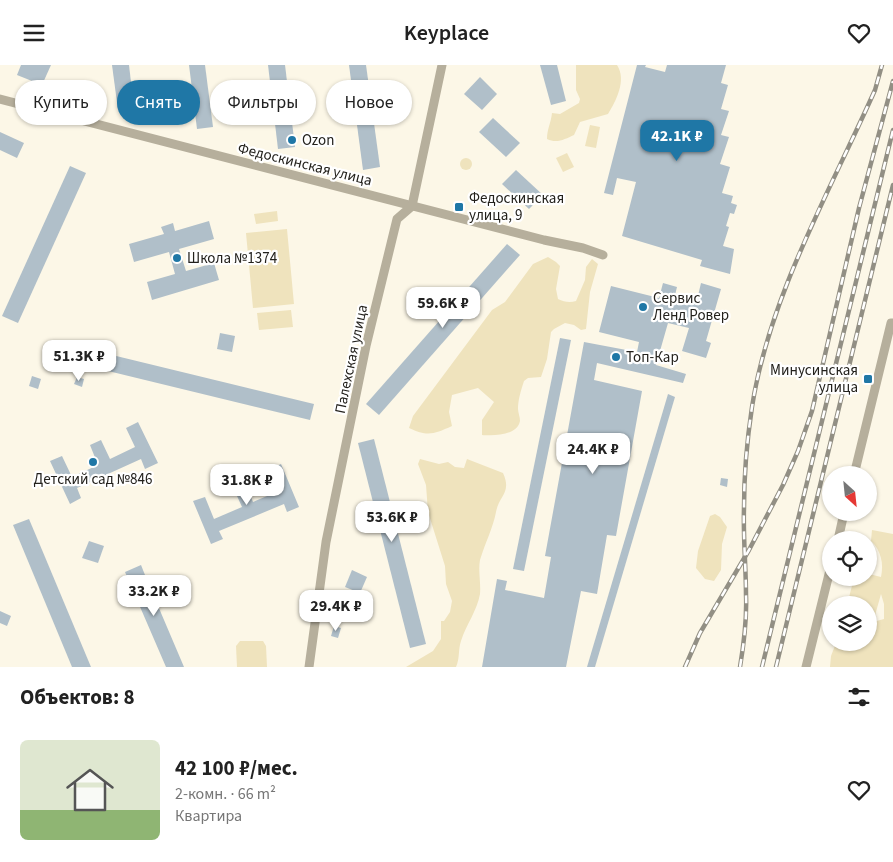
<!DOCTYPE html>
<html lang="ru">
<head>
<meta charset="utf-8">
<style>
	:root { --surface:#fff; --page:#f6f6f6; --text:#222; --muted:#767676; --line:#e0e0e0; --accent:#1f77a6 }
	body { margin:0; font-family:"Source Sans 3",sans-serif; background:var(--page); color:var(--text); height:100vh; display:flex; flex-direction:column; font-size:19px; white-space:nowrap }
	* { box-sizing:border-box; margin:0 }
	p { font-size:16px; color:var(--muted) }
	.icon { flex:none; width:28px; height:28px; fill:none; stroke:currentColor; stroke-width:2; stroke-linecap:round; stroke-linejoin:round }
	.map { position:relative; height:602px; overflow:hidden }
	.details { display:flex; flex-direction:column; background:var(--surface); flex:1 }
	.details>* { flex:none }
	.top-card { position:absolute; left:15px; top:15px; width:500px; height:45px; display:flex; gap:10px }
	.needle { width:32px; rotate:153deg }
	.fabs { position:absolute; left:822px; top:401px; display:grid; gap:10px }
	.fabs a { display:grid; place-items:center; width:55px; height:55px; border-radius:50%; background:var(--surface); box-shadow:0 1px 4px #0004; font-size:25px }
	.price { position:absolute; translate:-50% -42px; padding:0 11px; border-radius:10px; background:#fff; color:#222; font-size:16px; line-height:32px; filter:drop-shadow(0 1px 2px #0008) }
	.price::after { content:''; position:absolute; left:50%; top:30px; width:15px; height:11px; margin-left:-8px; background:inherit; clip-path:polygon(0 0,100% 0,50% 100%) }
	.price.current { background:var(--accent); color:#fff }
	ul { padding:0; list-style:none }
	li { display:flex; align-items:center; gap:15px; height:125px; padding:0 20px }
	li+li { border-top:1px solid var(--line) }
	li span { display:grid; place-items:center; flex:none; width:140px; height:100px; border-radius:8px; color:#555 }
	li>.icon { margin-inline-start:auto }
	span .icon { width:60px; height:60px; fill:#fffc; stroke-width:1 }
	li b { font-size:21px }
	h2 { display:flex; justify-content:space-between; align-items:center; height:60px; padding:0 20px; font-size:21px }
	.tag { padding:0 18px; border-radius:22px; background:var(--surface); box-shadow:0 1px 4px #0004; font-size:18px; line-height:45px }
	.tag.current { background:var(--accent); color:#fff }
	header { display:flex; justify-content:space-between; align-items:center; height:65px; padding:0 20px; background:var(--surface); font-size:22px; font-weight:600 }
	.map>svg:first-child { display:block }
</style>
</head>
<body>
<header><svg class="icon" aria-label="menu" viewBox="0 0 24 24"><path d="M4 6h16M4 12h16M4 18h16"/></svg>Keyplace<svg class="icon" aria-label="heart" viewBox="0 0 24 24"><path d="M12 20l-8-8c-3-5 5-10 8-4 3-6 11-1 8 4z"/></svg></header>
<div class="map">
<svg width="893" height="602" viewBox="0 0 893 602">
	<rect width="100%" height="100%" fill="#fcf7e7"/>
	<g fill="#efe3bd">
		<path d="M576,0H617C627,15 616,36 608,49L580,57L574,70C565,74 557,79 547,74C547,64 551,58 552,48L560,49L579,38L580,34L576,25Z"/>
		<polygon points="590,60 600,62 596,83 585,81"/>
		<polygon points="567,88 574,102 563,107 556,93"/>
		<circle cx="466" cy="99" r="6"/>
		<polygon points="277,146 278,156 256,159 254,149"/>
		<polygon points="287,164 294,239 253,243 246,168"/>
		<path d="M548,192L556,197L560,201L556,224L558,234C564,237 570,238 576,236L585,215L586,202L592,194L598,199L590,227L586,264L581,265L574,260L565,258L554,264L551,267L547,294L541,312L528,313L524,316C521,325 518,335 518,344C518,347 520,352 520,356C517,371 493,371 482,370V355L494,337L478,323L452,330L449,347L452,361C434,369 428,372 409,363L413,351L492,245L505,237L533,199Z"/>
		<polygon points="291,245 293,262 259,265 257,248"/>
		<path d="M420,394L439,399L448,397L455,402L464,403L467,394L503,408C512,428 499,430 496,447C493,463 485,478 480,495C478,506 481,518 480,529C477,546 466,560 461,576C458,585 460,593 456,602H406L433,586L441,574V556H444L450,547L452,536L446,519L445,501L428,447L426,420L418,399Z"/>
		<polygon points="715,449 720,452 727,462 722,479 721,505 714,516 705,514 696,503 698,486 710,451"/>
		<path d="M872,465L893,469V602H830L831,591L836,578H869V558L884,554V539L881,529L874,554L869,553V540H847L854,513L869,512V509L881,512C884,499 881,485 871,476Z"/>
		<polygon points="240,576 263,576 266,581 267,602 237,602 236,581"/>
	</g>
	<g fill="#b0bfc9">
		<polygon points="21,0 51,0 42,20 17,10"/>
		<polygon points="112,0 129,0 134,43 118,45"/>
		<polygon points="189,0 205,0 213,62 197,64"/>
		<polygon points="268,0 285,0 295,82 278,84"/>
		<polygon points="349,0 366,0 380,102 363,105"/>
		<polygon points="540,0 557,0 566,36 551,40"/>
		<polygon points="637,0 646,0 645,2 665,7 667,0 726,0 721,18 728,20 721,44 729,46 721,70 729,72 720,99 730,102 722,128 733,131 731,138 737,140 734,149 730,148 726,161 729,162 723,181 734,184 730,209 700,201 702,195 622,171 636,117 617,113 613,130 604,128"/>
		<polygon points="480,12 497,29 482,45 464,29"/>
		<polygon points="493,53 520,78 506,92 479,67"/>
		<polygon points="0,67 24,78 17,93 0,85"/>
		<polygon points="70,101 86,108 18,258 2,251"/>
		<polygon points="516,105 543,130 529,144 502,119"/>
		<polygon points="209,156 214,174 179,184 186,206 214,198 219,215 152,235 147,217 175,209 169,187 134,197 129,179 164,169 161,162 173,158 175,166"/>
		<polygon points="507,179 520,190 379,350 366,339"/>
		<polygon points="663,218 677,222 674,234 696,239 701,218 721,224 706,276 711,278 706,293 682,286 689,263 668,258 656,300 686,309 683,318 597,298 594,315 642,326 616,471 607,470 597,529 581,526 566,602 482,602 497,514 507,516 505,525 544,533 551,492 545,491 584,277 637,287 639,277 599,267 611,221 659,233"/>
		<polygon points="220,268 235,271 232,287 217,284"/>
		<polygon points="560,273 571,275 524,506 513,504"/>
		<polygon points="108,289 314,339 310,355 104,305"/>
		<polygon points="32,311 41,314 38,324 29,321"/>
		<polygon points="77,312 84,314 82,322 74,319"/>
		<polygon points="668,329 675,332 595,602 587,602"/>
		<polygon points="138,357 158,398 145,404 141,394 77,423 81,433 70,439 50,396 62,391 72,412 98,400 90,380 101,375 110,394 135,382 126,363"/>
		<polygon points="374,374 426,579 410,583 358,378"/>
		<polygon points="281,399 299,442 287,447 284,439 219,466 223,474 211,479 193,436 205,432 214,454 242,442 232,420 244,415 253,437 279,426 270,404"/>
		<polygon points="721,413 728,414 727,422 720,420"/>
		<polygon points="29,454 45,492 91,602 72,602 13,460"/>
		<polygon points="89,476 104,481 98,498 82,493"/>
		<polygon points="141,500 147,515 184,602 166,602 125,507"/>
		<polygon points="352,505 367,512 360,528 345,522"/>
		<polygon points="0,546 11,551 7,561 0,558"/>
		<polygon points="334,561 341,563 338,573 331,571"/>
	</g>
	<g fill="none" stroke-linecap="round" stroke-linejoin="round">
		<g stroke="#b6af9c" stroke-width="9">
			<polyline points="0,34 544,175 583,183 603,190"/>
			<polyline points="854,410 891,258 893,258"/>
			<polyline points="838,475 844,448"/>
			<polyline points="309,602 326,477 366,281 397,154 412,141 442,0"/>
			<polyline points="806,602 831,501"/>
		</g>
		<defs>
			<g id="rail">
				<polyline points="685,602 700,568 749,485 783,420 798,386 812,346 859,143 893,16"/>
				<path d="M740,602C744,578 747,554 746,530C746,502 743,472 744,443C744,409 747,375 752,342C769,232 830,126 875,25L882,0"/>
				<polyline points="762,602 893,65"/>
				<polyline points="776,602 893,120"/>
			</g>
		</defs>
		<use href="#rail" stroke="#928f84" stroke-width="4.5"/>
		<use href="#rail" stroke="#fff" stroke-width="2.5" stroke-dasharray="8" stroke-linecap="butt"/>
	</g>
	<g fill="#1f77a6" stroke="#fff" stroke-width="2">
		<circle cx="292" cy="75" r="5"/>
		<rect x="454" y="137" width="10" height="10" rx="2.5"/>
		<circle cx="177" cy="193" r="5"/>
		<circle cx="643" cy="242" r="5"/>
		<circle cx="616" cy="292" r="5"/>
		<rect x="863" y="309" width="10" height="10" rx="2.5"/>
		<circle cx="93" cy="397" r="5"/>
	</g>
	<g text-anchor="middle" stroke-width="4.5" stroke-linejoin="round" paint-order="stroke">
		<g font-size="15" fill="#23211c" stroke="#fff" text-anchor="start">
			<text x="302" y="80">Ozon</text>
			<text x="469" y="138">Федоскинская<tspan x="469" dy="17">улица, 9</tspan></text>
			<text x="187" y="198">Школа №1374</text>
			<text x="653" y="238">Сервис<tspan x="653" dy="17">Ленд Ровер</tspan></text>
			<text x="626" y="297">Топ-Кар</text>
			<text x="858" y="310" text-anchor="end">Минусинская<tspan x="858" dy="17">улица</tspan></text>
			<text x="93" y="419" text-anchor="middle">Детский сад №846</text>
		</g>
		<g font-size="15" fill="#23211c" stroke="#fff">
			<text transform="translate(305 99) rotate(14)" y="5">Федоскинская улица</text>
			<text transform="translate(351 294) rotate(-78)" y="5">Палехская улица</text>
		</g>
	</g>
</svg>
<div class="fabs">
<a><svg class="needle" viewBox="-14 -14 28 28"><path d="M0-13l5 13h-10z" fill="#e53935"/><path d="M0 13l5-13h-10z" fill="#767676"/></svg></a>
<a><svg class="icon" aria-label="locate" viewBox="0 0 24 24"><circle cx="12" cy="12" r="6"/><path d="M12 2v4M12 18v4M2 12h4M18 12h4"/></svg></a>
<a><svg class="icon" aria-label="layers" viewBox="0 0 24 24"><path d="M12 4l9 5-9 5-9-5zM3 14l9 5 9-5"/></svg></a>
</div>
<b class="price current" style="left:677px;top:97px">42.1K ₽</b>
<b class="price" style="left:443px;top:264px">59.6K ₽</b>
<b class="price" style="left:79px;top:317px">51.3K ₽</b>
<b class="price" style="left:593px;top:410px">24.4K ₽</b>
<b class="price" style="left:247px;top:441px">31.8K ₽</b>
<b class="price" style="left:392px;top:478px">53.6K ₽</b>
<b class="price" style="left:154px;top:552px">33.2K ₽</b>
<b class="price" style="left:336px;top:567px">29.4K ₽</b>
<div class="top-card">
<a class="tag">Купить</a>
<a class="tag current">Снять</a>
<a class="tag">Фильтры</a>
<a class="tag">Новое</a>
</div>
</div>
<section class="details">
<h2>Объектов: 8<svg class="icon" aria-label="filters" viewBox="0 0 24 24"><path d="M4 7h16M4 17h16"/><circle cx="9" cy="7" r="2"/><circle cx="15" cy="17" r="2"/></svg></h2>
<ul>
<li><span style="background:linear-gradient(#dfe7d0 70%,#8fb573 0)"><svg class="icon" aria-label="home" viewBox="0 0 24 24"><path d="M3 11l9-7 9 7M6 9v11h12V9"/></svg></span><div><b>42 100 ₽/мес.</b><p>2-комн. · 66 m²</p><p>Квартира</p></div><svg class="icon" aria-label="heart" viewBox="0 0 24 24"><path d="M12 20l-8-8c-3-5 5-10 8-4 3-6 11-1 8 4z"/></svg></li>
</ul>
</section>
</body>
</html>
